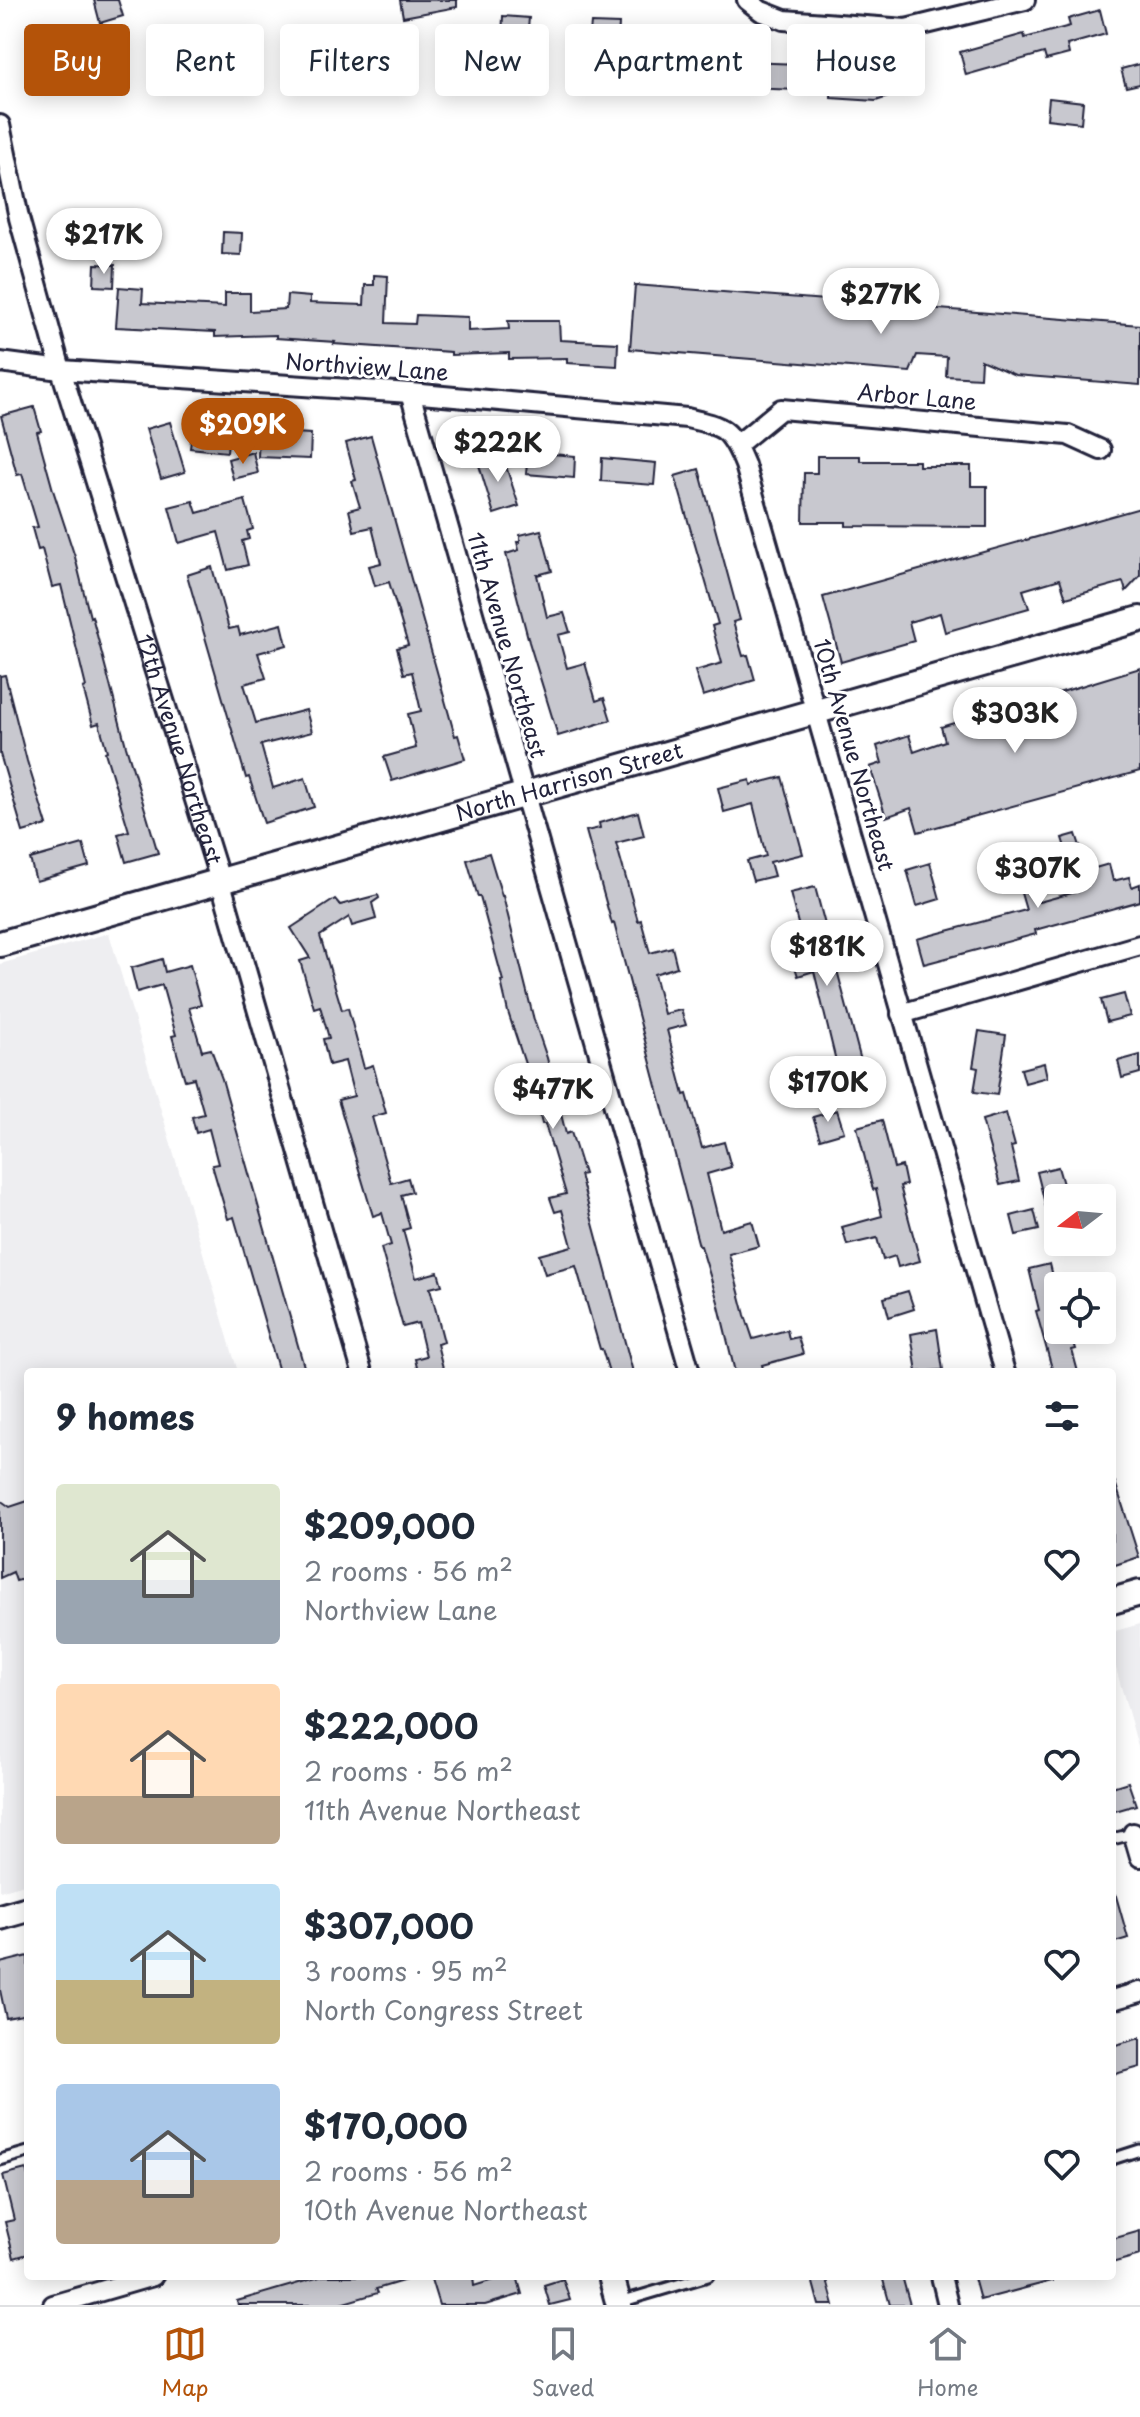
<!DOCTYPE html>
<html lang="en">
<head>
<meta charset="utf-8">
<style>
	:root { --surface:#fff; --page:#f2f2f3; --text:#1f2937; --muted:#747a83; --line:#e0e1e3; --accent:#b45309 }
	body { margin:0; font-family:"Playpen Sans",sans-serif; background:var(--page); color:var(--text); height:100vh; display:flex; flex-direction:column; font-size:30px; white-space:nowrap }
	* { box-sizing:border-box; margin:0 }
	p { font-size:26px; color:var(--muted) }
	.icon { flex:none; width:44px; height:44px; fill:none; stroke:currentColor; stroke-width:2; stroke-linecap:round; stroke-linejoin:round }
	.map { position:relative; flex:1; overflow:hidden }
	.side { position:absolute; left:24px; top:1368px; width:1092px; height:912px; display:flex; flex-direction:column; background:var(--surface); border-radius:8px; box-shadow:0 4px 20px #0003 }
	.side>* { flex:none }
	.guide { position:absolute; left:24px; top:24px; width:1092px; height:72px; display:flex; gap:16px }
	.needle { width:52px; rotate:254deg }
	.buttons { position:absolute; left:1044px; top:1184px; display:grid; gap:16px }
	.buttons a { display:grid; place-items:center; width:72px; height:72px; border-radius:8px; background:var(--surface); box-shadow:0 4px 20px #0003; font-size:40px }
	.price { position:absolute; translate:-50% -68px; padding:0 18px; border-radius:28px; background:#fff; color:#222; font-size:26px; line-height:52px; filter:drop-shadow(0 2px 4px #0008) }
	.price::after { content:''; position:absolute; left:50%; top:48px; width:24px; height:18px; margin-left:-12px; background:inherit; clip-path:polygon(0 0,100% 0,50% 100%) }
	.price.on { background:var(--accent); color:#fff }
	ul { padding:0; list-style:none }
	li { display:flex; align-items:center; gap:24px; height:200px; padding:0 32px }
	li span { display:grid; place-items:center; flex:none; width:224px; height:160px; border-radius:8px; color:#555 }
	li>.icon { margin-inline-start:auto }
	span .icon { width:96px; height:96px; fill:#fffc; stroke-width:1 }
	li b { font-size:34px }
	h2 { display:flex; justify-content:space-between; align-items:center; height:96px; padding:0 32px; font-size:34px }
	.chip { padding:0 28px; border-radius:8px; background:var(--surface); box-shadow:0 4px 20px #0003; font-size:28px; line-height:72px }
	.chip.on { background:var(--accent); color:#fff }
	.tab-bar { display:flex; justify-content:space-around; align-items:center; height:112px; border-top:2px solid var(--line); background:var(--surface); font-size:22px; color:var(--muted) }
	.tab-bar a { display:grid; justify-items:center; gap:4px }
	.tab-bar .on { color:var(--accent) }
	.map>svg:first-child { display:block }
</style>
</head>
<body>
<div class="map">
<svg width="1140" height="2305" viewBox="0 0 1140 2305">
	<rect width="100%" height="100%" fill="#fff"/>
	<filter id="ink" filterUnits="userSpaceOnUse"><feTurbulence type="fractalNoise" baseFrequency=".0125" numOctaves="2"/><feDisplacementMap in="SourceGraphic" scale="16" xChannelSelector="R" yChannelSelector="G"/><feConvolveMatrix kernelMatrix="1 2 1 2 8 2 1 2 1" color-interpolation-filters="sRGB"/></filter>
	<g filter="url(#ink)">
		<g fill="#eeeef1">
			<polygon points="109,933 238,1372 28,1372 28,1883 0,1891 0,964"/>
			<polygon points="1140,1624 1140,1754 1112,1654 1112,1632"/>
		</g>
		<g fill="#c8c8cf" stroke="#22223b" stroke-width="2">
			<polygon points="94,0 118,0 123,16 100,23"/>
			<polygon points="400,0 457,0 457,7 403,17"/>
			<polygon points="1100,10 1106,34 1067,45 1069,54 1046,60 1044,53 966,75 960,52 1024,34 1025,38 1070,26 1068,19"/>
			<polygon points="503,16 529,18 527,38 546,39 545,63 507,60 508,38 502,38"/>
			<polygon points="591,23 619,24 618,38 626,39 626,44 639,45 637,69 600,67 602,44 589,43"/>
			<polygon points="667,29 699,32 698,49 716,51 715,76 676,73 678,50 666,50"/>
			<polygon points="747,62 799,64 798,90 746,88"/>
			<polygon points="1140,64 1140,84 1126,87 1121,69"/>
			<polygon points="842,70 887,72 894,70 900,93 876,101 831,98 832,73"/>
			<polygon points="1049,98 1083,102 1081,123 1047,119"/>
			<polygon points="223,232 242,233 241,255 222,254"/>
			<polygon points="95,264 115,265 114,287 94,286"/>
			<polygon points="374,275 388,276 386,323 415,324 416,315 468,317 468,331 509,329 508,321 559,321 560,340 618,343 617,366 567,363 567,358 509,359 509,353 451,355 451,352 334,344 335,342 276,338 276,335 215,337 215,332 116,327 119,287 143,289 142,303 225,307 225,293 250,293 250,311 286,309 287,295 310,297 310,303 364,305 365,285 374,285"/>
			<polygon points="635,285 1140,325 1140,385 1015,375 981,360 980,378 946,376 947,357 917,355 910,372 630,349"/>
			<polygon points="34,407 41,431 37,432 53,490 75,557 90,617 92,616 126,746 158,853 126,862 118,834 129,831 105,752 107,751 99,723 93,725 83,688 86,687 61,585 52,587 42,549 38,550 32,528 38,527 22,474 17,475 1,416"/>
			<polygon points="170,422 185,472 161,479 146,429"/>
			<polygon points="193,425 229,429 227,452 190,448"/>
			<polygon points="259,431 311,434 310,459 258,457"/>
			<polygon points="371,436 455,736 458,735 465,759 392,781 384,757 416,748 408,714 421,711 412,672 404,674 397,648 408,645 389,582 375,586 369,566 381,563 372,527 354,531 349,510 360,507 352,481 356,480 346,443"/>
			<polygon points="253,452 258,473 233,479 228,459"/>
			<polygon points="528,452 575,456 574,478 526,474"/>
			<polygon points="502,454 519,506 494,514 478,462"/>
			<polygon points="817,456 860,456 860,461 919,461 919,466 971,466 971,486 987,486 987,527 846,526 846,522 803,522 804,473 817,473"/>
			<polygon points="602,458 656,463 654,485 601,481"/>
			<polygon points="699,469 740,620 733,622 743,656 748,655 755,680 703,696 695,671 722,663 712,626 718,624 675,476"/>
			<polygon points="245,500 253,529 247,531 249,539 242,541 248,565 228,570 218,532 179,543 169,507 193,501 197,513"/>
			<polygon points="1140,508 1140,576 1126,591 1123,582 1066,598 1060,579 1023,590 1029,608 945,632 940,613 909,622 914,641 841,662 823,597"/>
			<polygon points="541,530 552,571 537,575 547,617 564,613 570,632 558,635 567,668 585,663 596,701 604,698 611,720 558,736 529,642 506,554 519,550 517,542 520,542 520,535"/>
			<polygon points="212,567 229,629 238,627 240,635 282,624 287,645 258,653 266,678 244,684 256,723 306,710 312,732 261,745 273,788 305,778 314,807 264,823 249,777 246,778 187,575"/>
			<polygon points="1140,668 1140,771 918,832 911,808 886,817 870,767 882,763 877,746 909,735 914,752 945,741 941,727 1023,702 1029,718 1060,708 1055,694"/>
			<polygon points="5,675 27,761 47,825 23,832 0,754 0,676"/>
			<polygon points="782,777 803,854 770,862 774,876 753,881 747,861 766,856 753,804 724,812 718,788 750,780 751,785"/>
			<polygon points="638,812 644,836 616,843 638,921 641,920 650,953 672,947 677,967 654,974 664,1014 681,1010 686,1025 667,1030 684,1095 687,1094 702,1148 724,1142 731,1167 707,1174 721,1230 752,1221 759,1246 729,1254 745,1315 753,1339 787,1330 789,1339 798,1337 803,1354 762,1365 764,1372 735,1372 718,1302 701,1246 699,1246 614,923 612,924 586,831 600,828 599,823"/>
			<polygon points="1076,834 1088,870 1109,864 1113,881 1129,877 1132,887 1140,884 1140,901 1035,930 1036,934 924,964 917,939 1026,910 1016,876 1031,872 1039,902 1079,891 1062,838"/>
			<polygon points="83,844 89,866 36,881 30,859"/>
			<polygon points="489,853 502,896 503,896 534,1020 547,1058 566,1134 571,1132 584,1174 580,1175 633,1372 609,1372 602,1349 600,1349 576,1266 545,1274 539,1255 572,1246 562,1210 555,1212 550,1198 566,1194 545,1124 542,1124 528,1066 526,1067 508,1012 501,981 503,981 480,897 478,897 467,860"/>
			<polygon points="930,863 940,899 917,906 907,870"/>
			<polygon points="815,887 869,1091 845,1098 814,971 798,976 787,943 802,939 790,893"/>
			<polygon points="378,895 379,898 372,903 376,919 352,926 349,917 320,936 342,1010 348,1008 364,1068 373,1065 386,1113 372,1117 391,1183 408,1178 412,1192 401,1195 410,1228 403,1230 416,1278 438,1272 442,1285 430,1288 444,1342 437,1344 444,1372 418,1372 415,1359 426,1356 418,1323 403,1327 381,1248 391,1245 382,1213 373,1216 338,1100 354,1096 345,1061 329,1065 323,1039 329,1038 320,1006 314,1008 300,961 310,958 291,928 335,899 340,905"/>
			<polygon points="162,959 165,972 190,965 201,1005 189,1008 202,1051 211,1049 222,1079 305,1370 279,1372 234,1217 228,1219 212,1165 218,1164 209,1129 196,1133 192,1117 204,1114 194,1078 185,1080 172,1036 176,1035 162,985 137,992 131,968"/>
			<polygon points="1124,994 1130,1016 1107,1022 1101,1000"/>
			<polygon points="979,1031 1006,1035 997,1095 974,1092 978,1068 973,1067"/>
			<polygon points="1140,1055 1140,1073 1122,1078 1118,1061"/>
			<polygon points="1044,1063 1047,1077 1025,1083 1021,1069"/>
			<polygon points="837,1110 844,1132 820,1139 813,1117"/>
			<polygon points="1006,1113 1015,1146 1011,1147 1019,1181 1000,1185 982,1120"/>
			<polygon points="882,1120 894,1168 902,1166 906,1185 900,1186 920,1261 898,1267 895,1256 883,1260 877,1238 847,1245 842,1227 882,1216 876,1189 873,1190 857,1127"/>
			<polygon points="1058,1167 1067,1198 1058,1198 1058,1234 1053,1235 1037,1172"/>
			<polygon points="1034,1210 1039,1230 1016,1235 1011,1216"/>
			<polygon points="1050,1264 1058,1297 1058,1330 1070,1330 1076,1349 1072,1350 1078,1372 1053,1372 1036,1311 1039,1310 1029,1269"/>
			<polygon points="908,1291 914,1309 889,1317 884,1298"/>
			<polygon points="937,1329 943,1370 917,1372 911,1334"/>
			<polygon points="1112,1482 1115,1482 1139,1557 1112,1566"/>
			<polygon points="0,1500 10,1507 28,1501 28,1578 16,1581 13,1572 0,1578"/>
			<polygon points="1128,1782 1136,1805 1112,1812 1112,1787"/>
			<polygon points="1116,1896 1128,1938 1112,1943 1112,1897"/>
			<polygon points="28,1956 28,2014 6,2018 0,1990 0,1963"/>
			<polygon points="1140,2038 1140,2067 1112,2075 1112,2046"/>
			<polygon points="26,2169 28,2177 28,2254 14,2258 5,2222 14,2220 3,2175"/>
			<polygon points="1140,2231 1140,2255 1112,2263 1112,2239"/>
			<polygon points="323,2276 405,2276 406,2280 376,2289 378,2293 337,2305 238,2305 237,2301"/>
			<polygon points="430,2276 473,2276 474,2286 506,2276 517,2276 522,2294 485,2305 439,2305"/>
			<polygon points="826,2276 834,2305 819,2305 812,2279"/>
			<polygon points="882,2276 902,2276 910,2305 890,2305"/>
			<polygon points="984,2276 1052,2276 1052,2281 980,2300 974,2278"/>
			<polygon points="563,2279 570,2300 550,2305 544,2285"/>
		</g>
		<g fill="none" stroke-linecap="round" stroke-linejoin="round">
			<defs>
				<g id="service">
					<polyline points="1112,1839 1133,1834"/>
					<polyline points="1112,2159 1140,2150"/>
					<polyline points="0,2160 28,2152"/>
					<polyline points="620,2302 708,2276"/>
				</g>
				<g id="minor">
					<polyline points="747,0 761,11 784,20 906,29 1025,0"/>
					<path id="s1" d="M0,125L19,218L61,370L220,880L362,1372"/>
					<path d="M0,362L61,370L410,393L687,418C725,427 730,428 745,465L1005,1372"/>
					<polyline points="410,393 690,1372"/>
					<polyline points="737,445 781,409 1068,435 1101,450"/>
					<polyline points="901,1014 1140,945"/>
					<polyline points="1133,1833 1140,1857"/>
					<polyline points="1112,2000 1140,1992"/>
					<polyline points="941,2276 948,2305"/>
					<polyline points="53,2305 153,2276"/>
				</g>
				<g id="tertiary">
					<path id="s2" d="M0,944L1140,619"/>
					<polyline points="1112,1601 1140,1593"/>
					<polyline points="0,1917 28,1909"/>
					<polyline points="611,2276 619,2305"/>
				</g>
			</defs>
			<use href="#service" stroke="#22223b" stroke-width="15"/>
			<use href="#minor" stroke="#22223b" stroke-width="24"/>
			<use href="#tertiary" stroke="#22223b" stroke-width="30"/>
			<use href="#service" stroke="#fff" stroke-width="9"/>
			<use href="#minor" stroke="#fff" stroke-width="18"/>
			<use href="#tertiary" stroke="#fff" stroke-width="24"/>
		</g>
	</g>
	<g text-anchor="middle" stroke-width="6" stroke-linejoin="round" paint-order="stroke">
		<g font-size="22" fill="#22223b" stroke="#fff">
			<text transform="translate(367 367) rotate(4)" y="8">Northview Lane</text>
			<text transform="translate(917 397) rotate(5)" y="8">Arbor Lane</text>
			<text transform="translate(507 645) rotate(74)" y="8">11th Avenue Northeast</text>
			<text dy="8" stroke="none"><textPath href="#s1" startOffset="650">12th Avenue Northeast</textPath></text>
			<text transform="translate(854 755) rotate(74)" y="8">10th Avenue Northeast</text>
			<text dy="8" stroke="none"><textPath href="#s2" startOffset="592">North Harrison Street</textPath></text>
		</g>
	</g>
</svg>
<div class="buttons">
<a><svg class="needle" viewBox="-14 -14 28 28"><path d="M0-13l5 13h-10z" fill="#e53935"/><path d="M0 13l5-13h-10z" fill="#747a83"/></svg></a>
<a><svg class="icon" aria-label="locate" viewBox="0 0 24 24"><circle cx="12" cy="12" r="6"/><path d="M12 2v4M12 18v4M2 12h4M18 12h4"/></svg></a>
</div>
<b class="price" style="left:104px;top:276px">$217K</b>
<b class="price" style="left:881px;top:336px">$277K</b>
<b class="price on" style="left:243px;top:466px">$209K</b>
<b class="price" style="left:498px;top:484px">$222K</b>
<b class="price" style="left:1015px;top:755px">$303K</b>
<b class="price" style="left:1038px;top:910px">$307K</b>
<b class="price" style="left:827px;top:988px">$181K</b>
<b class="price" style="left:828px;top:1124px">$170K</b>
<b class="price" style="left:553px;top:1131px">$477K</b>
<div class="guide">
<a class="chip on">Buy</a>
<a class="chip">Rent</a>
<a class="chip">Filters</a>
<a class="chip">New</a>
<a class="chip">Apartment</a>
<a class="chip">House</a>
</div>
<section class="side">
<h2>9 homes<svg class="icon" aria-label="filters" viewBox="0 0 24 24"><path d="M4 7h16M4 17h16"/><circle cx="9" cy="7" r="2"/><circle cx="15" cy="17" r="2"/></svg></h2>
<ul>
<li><span style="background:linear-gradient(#dfe7d0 60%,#9aa5b1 0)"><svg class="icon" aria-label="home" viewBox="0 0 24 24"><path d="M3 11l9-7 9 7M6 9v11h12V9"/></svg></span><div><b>$209,000</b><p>2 rooms · 56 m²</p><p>Northview Lane</p></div><svg class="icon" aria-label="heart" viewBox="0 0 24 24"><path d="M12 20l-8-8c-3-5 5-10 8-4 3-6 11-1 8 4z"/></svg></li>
<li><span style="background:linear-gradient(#ffd9b3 70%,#b9a48a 0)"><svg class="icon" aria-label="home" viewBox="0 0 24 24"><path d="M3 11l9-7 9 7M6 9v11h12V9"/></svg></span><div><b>$222,000</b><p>2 rooms · 56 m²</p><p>11th Avenue Northeast</p></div><svg class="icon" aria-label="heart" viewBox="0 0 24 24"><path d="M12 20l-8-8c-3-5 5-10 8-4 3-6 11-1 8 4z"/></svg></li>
<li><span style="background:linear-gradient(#bfe0f5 60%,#c2b280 0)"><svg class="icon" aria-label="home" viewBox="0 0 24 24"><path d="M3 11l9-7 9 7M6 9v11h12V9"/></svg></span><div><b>$307,000</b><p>3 rooms · 95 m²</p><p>North Congress Street</p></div><svg class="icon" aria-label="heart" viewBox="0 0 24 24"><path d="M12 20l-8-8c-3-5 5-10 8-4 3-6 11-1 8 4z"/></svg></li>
<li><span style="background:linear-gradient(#a9c7e8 60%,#b9a48a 0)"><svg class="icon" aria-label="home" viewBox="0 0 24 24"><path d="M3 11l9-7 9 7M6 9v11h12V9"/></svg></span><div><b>$170,000</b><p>2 rooms · 56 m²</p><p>10th Avenue Northeast</p></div><svg class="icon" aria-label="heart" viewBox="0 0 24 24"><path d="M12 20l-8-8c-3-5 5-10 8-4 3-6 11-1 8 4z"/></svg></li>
</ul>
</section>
</div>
<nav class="tab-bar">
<a class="on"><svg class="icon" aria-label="map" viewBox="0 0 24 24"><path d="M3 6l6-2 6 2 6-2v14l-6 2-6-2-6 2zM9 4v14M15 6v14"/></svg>Map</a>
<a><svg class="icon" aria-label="saved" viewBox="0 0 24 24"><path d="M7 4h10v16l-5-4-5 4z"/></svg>Saved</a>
<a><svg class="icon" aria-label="home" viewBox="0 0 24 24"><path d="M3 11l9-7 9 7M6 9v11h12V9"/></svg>Home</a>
</nav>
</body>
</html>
